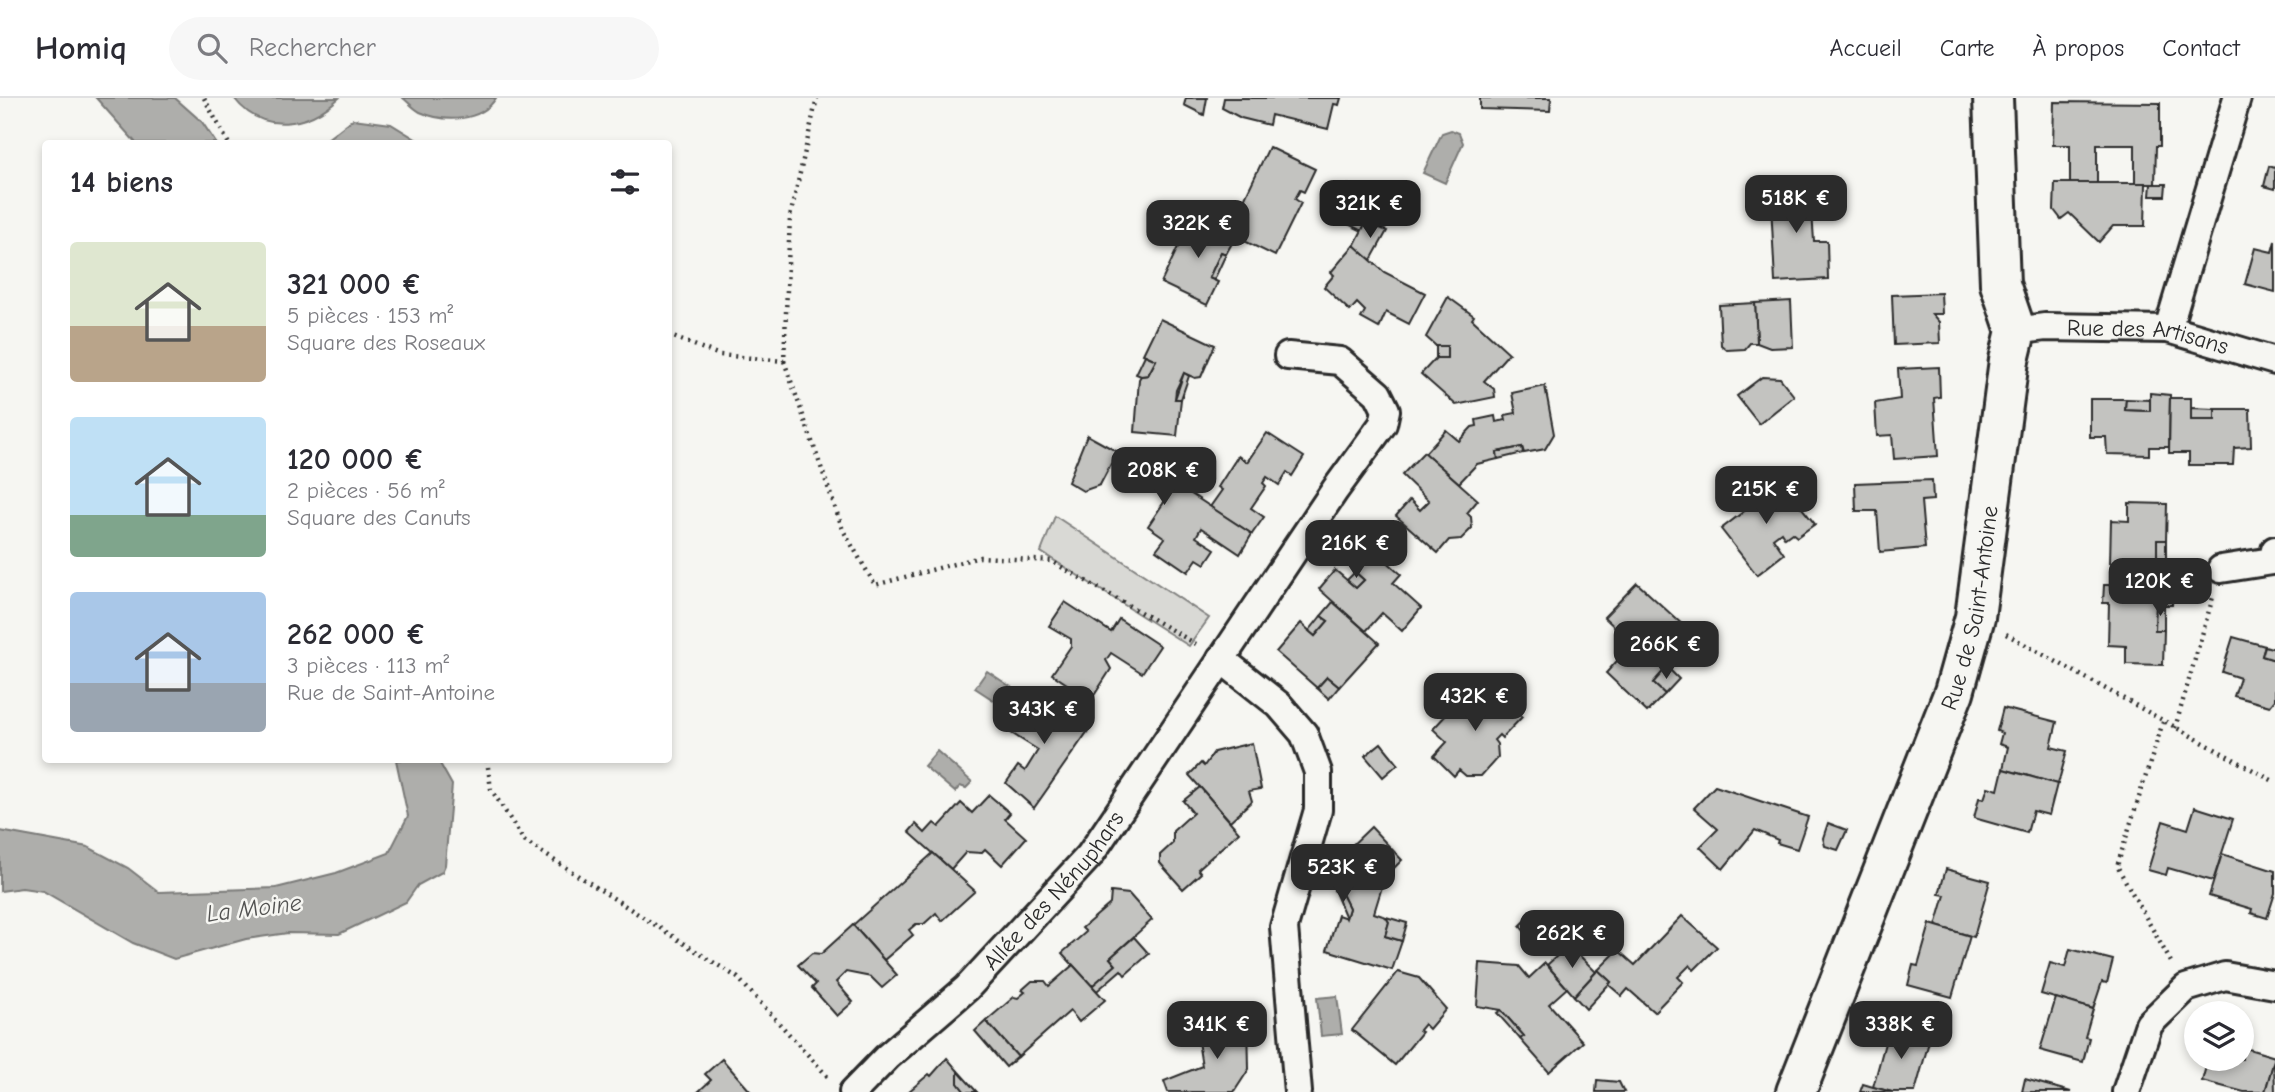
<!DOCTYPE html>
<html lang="fr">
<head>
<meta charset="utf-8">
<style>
	:root { --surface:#fff; --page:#f7f7f7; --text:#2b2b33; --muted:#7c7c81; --line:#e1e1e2; --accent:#2b2b2b }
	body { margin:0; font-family:"Comic Neue",sans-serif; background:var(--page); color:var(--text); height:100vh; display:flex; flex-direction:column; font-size:26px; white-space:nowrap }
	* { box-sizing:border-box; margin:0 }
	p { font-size:23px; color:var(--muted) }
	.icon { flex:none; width:38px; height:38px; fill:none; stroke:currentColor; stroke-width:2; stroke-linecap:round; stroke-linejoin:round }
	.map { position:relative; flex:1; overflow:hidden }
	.drawer { position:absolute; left:42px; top:42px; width:630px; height:623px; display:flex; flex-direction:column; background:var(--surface); border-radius:7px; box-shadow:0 4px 10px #0003 }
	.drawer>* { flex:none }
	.fabs { position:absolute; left:2184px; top:903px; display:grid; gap:14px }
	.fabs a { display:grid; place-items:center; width:70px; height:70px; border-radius:50%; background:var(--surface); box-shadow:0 4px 10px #0003; font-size:35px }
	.price { position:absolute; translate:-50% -60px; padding:0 16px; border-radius:14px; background:var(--accent); color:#fff; font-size:23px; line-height:46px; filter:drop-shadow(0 2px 4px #0008) }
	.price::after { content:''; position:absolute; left:50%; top:42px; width:21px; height:16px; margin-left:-10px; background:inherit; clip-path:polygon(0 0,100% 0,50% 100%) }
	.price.active { background:#222; color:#fff }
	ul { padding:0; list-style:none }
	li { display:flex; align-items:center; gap:21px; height:175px; padding:0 28px }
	li span { display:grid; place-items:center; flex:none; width:196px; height:140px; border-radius:7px; color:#555 }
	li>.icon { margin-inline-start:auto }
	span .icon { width:84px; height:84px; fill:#fffc; stroke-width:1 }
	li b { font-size:30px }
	h2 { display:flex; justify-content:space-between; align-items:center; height:84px; padding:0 28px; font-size:30px }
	header { display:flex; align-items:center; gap:42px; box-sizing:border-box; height:98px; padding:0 35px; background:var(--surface); border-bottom:2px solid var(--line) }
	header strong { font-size:33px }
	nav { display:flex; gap:38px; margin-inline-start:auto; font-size:24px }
	.search { width:490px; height:63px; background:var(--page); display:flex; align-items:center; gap:18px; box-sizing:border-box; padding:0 24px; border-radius:38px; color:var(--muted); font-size:26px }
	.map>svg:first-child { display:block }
</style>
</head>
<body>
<header>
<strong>Homiq</strong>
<div class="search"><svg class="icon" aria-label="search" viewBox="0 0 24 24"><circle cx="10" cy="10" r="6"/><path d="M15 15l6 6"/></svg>Rechercher</div>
<nav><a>Accueil</a><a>Carte</a><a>À propos</a><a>Contact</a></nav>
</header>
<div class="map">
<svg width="2275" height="994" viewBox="0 0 2275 994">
	<rect width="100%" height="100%" fill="#f6f6f2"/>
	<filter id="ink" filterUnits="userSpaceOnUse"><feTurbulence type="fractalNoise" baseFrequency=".0143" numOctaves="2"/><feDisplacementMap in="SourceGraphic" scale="14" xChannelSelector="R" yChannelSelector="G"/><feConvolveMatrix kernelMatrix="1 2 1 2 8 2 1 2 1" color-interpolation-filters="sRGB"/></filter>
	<g filter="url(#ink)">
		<polygon fill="#d9d9d5" stroke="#828280" stroke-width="2" points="1055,418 1209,520 1189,548 1041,454"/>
		<g fill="#aeaeab" stroke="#7a7a78" stroke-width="2">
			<polygon points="96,0 175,0 202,24 216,45 136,45"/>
			<path d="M234,0H339C308,29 262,37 234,0Z"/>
			<path d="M403,0H496C481,24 445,25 420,14C414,11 408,4 403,0Z"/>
			<polygon points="353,21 391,26 422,45 322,45"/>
			<polygon points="1451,32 1459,35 1463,45 1445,85 1423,75 1442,35"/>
			<polygon points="987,573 1023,597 1012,614 975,590"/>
			<polygon points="937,653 972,684 966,690 960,688 955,694 924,668"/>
			<polygon points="396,662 438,662 452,687 445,767 442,774 418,787 406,804 339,836 288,835 246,841 174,861 133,845 43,793 22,790 0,793 0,733 88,749 128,770 159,794 276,790 336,775 389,755 408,718"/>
			<polygon points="1337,898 1342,936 1321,938 1317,900"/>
		</g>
		<g fill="#c3c3c0" stroke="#2b2b2b" stroke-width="2">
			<polygon points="1186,0 1207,0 1204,17 1184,7"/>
			<polygon points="1224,0 1341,0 1339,7 1334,6 1328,31 1271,17 1269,27 1241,20 1222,10"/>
			<polygon points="1480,0 1551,0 1550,13 1480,11"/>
			<polygon points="2054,4 2160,5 2160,48 2156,48 2155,86 2135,86 2135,47 2097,47 2097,85 2070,85 2070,47 2053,47"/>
			<polygon points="1269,49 1315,71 1304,94 1300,92 1295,101 1301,105 1275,158 1228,135"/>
			<polygon points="2269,68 2275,70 2275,91 2264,88"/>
			<polygon points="1810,84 1814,143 1827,143 1828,181 1775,184 1770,86"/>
			<polygon points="2055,85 2146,85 2145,128 2113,128 2099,144 2069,115 2061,121 2054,112"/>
			<polygon points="2151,86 2166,86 2165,98 2150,98"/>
			<polygon points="1349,87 1375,104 1362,133 1334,119"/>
			<polygon points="1193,117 1236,138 1226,156 1221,154 1209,180 1218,184 1207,207 1161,185"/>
			<polygon points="1366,124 1387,133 1371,162 1354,148"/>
			<polygon points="2275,143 2275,194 2245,186 2255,150 2272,154"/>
			<polygon points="1354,147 1384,174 1425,195 1409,226 1386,214 1379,230 1361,220 1365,213 1357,205 1350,213 1324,189 1334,177 1331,174"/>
			<polygon points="1221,154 1226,156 1214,182 1209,180"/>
			<polygon points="1941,195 1942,216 1932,216 1939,224 1940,245 1894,247 1892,197"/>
			<polygon points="1448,199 1474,218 1472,221 1509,255 1484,283 1494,291 1495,299 1456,307 1421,276 1436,260 1447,260 1447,248 1436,248 1426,239"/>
			<polygon points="1791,203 1793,249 1770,250 1757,245 1755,205"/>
			<polygon points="1755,205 1757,245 1750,245 1745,251 1727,252 1721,247 1719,207"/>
			<polygon points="1160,221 1215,247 1201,279 1195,280 1184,275 1176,292 1175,301 1181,301 1177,338 1135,334 1139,281 1141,278 1148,277 1156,262 1143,256"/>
			<rect x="1436" y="248" width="11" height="12"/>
			<polygon points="1145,257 1156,262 1148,277 1141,278 1136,276"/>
			<polygon points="1939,269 1940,299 1934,300 1938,358 1894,361 1892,337 1877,338 1875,305 1900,301 1898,271"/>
			<polygon points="1184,275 1189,278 1181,301 1175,301"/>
			<polygon points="1762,279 1780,280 1794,298 1759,326 1737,298"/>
			<polygon points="1545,288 1554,336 1545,351 1524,355 1522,349 1497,354 1498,361 1477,366 1459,385 1425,355 1446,332 1459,343 1472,329 1477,328 1476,322 1495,318 1496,324 1506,322 1505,317 1516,315 1512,295"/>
			<polygon points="2150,295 2170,297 2169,349 2149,349 2149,357 2107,356 2106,339 2090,339 2090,301 2126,301 2125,312 2150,313"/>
			<polygon points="2170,300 2191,300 2191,322 2215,322 2215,311 2250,311 2251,349 2234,350 2233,367 2189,367 2189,355 2169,355"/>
			<polygon points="2126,301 2150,302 2150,313 2125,312"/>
			<polygon points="2191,310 2215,311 2215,322 2191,322"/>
			<polygon points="1267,335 1304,359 1292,378 1287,374 1279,387 1267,379 1263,385 1266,388 1251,410 1264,419 1252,436 1210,409 1222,392 1218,389 1238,358 1247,364"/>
			<polygon points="1087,337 1176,386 1252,436 1240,456 1201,430 1196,439 1215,451 1205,466 1197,461 1188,474 1156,452 1165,440 1148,428 1168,398 1111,366 1100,387 1083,393 1068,384"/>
			<polygon points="1522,349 1523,355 1498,361 1497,354"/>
			<polygon points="1424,354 1478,402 1467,415 1471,419 1472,430 1461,441 1449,442 1438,455 1396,418 1410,402 1420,412 1429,403 1402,377"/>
			<polygon points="1932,382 1933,402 1921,403 1925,450 1880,454 1877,413 1856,413 1855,385"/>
			<polygon points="1780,383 1815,426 1797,439 1792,435 1785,440 1781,434 1773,440 1784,456 1757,477 1721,431 1747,411 1742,404 1759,391 1764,397"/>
			<polygon points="2129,405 2167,406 2166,442 2157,442 2157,467 2174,467 2173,487 2118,486 2119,466 2110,465 2111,422 2129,423"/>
			<rect x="2157" y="442" width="9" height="25"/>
			<polygon points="1374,452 1401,476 1393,485 1421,510 1402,533 1382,515 1366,533 1319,491 1335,472 1356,490 1364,482 1355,474"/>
			<polygon points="1355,474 1364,482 1356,490 1347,482"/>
			<polygon points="1637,485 1696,539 1653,585 1665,596 1647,614 1606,575 1636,542 1628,534 1623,537 1604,519"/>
			<polygon points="2104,487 2173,487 2172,507 2156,507 2155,532 2164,532 2163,567 2126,566 2126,548 2108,547 2109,505 2103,505"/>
			<polygon points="1065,504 1111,534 1119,521 1160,548 1142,575 1111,555 1106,562 1111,571 1091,602 1052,576 1071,548 1071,541 1049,528"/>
			<polygon points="1333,504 1379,545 1339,589 1327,579 1317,590 1276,554 1301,525 1315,538 1328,523 1321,518"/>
			<polygon points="2164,506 2164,532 2155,532 2156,507"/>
			<polygon points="1321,518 1328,523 1315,538 1309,533"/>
			<polygon points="2233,539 2265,548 2262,558 2275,562 2275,602 2270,608 2234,598 2240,580 2222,574"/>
			<polygon points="2265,548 2275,551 2275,562 2262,558"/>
			<polygon points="1667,569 1679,581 1665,596 1653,585"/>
			<polygon points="1327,579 1339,589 1329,601 1317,590"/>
			<polygon points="1489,588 1522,619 1502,640 1499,637 1494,642 1497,646 1498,659 1481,678 1466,678 1459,672 1454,678 1434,658 1447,644 1433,631 1462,600 1470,608"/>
			<polygon points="1035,593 1090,630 1034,710 1006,685 1018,668 1025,673 1038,652 1008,633"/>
			<polygon points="2003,610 2057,624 2051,649 2067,653 2058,686 2003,671 2008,649 1999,646 2002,635 1997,633"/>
			<polygon points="1252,645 1261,691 1249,693 1252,703 1230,723 1189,677 1201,665 1204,668 1214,654"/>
			<polygon points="1381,645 1398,666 1383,679 1365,658"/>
			<polygon points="2003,671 2057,686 2049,717 2033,713 2027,735 1974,720 1979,700 1984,701 1988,689 1998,692"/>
			<polygon points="1715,688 1808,719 1797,751 1777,745 1778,742 1755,732 1723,771 1700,749 1718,731 1694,710"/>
			<polygon points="1200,689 1239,734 1198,771 1201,775 1183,791 1160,765 1160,757 1173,745 1173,733 1193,715 1183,703"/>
			<polygon points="989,697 1010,715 1005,721 1026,740 1002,767 985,751 981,755 966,754 951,771 909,734 916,726 925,735 934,725 939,729 961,705 972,715"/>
			<polygon points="2195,709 2233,721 2213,783 2168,770 2166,777 2148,772 2163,723 2188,731"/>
			<polygon points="1828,725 1847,732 1838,752 1825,748 1823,740"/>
			<polygon points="1371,729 1402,762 1385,779 1374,815 1386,819 1389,824 1385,838 1402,843 1392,872 1327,852 1338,817 1346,820 1349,810 1342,796 1334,792 1346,753"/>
			<polygon points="933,755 975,793 942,823 936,815 924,826 916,826 909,832 913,837 884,862 853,827"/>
			<polygon points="2222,756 2275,773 2275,795 2267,820 2251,815 2252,811 2209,798"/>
			<polygon points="1946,771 1990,783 1974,839 1936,828 1945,797 1939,796"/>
			<polygon points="1111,794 1129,796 1152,822 1110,860 1116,867 1092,888 1062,855 1086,834 1082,830 1110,806"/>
			<polygon points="1335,794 1342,796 1349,810 1346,820"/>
			<polygon points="1530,818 1542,831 1531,841 1520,828"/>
			<polygon points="1682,818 1717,849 1694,872 1690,867 1678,879 1683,884 1654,914 1628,891 1622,898 1609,887 1611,884 1598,872 1618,852 1635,867"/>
			<polygon points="1386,819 1407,825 1402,843 1385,838 1389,824"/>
			<polygon points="1930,826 1970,838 1952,899 1908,887 1913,867 1918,868"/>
			<polygon points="853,827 897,877 882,890 871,879 846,874 836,884 853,904 837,918 812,890 816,886 798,867 812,855 821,856"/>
			<polygon points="1134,839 1149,856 1125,877 1121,872 1097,893 1092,888 1116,867 1110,860"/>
			<polygon points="1569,847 1596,874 1574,898 1547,867"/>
			<polygon points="2070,851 2113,862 2107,885 2102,884 2093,911 2041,896 2050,865 2065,869"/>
			<polygon points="1480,865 1519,868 1529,880 1545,865 1567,890 1549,906 1583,944 1549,974 1520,941 1524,938 1501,912 1477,908"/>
			<polygon points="1073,867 1105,902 1079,924 1070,913 1018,959 986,923 1014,899 1018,900 1025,894 1022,892 1032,883 1045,883 1049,888"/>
			<polygon points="1598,872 1611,884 1586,911 1574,898"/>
			<polygon points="1398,874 1419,880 1446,911 1429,931 1424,926 1419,932 1422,934 1395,967 1352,932"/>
			<polygon points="2056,900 2093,911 2085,939 2089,940 2083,964 2040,952"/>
			<polygon points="1501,912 1524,938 1520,941 1497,915"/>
			<polygon points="986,923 1018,959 1006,969 975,933"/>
			<polygon points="1248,923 1249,971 1234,994 1168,994 1164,983 1202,968 1196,931"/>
			<polygon points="1886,928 1930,940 1915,994 1892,994 1873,989 1885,945 1882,944"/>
			<polygon points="2242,949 2275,959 2265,994 2244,994 2202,983 2208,961 2242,961"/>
			<polygon points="947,960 958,973 958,985 965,994 908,994 929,976 931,978"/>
			<polygon points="722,961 751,994 698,994 711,982 705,976"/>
			<polygon points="2274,962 2275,994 2265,994"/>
			<polygon points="958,973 977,994 965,994 958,985"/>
			<polygon points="2025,981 2071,994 2022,994"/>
			<polygon points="1597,982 1619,984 1624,994 1596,994"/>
			<polygon points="1863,986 1873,989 1892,994 1860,994"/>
		</g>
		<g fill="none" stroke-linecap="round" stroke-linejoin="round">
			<defs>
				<g id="street">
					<polyline points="2168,231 2237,0"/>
					<path id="s1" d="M2016,233L2045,229L2168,231L2275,263"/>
					<polyline points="2221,471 2272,463 2275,452"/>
					<polyline points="1221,561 1279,607 1304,636 1318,674 1318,712 1284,829 1298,994"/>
					<path id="s2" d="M853,994L887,959L967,890L1090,757L1335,392L1383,326L1386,312L1378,296L1340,263L1288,258"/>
					<polyline points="2126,994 2149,926 2186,890 2225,878 2275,887"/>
				</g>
				<g id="secondary">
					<path id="s3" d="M1796,994L1954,594L1975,519L2009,262L2016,233L2000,186L1993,0"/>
				</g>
			</defs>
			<use href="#street" stroke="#2b2b2b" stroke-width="32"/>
			<use href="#secondary" stroke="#2b2b2b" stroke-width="44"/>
			<g stroke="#2b2b2b" stroke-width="4.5" stroke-dasharray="2 5" stroke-linecap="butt">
				<polyline points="204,0 229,46"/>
				<polyline points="668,237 720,257 784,263 790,119 817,0"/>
				<polyline points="784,263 843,432 875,487 980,459 1051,463 1196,546"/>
				<polyline points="2006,536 2275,684"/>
				<polyline points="2163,624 2117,768 2171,864"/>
				<polyline points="2175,630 2213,499"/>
				<polyline points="487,662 491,691 524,743 738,880 828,979"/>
			</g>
			<use href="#street" stroke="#f6f6f2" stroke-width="26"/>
			<use href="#secondary" stroke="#f6f6f2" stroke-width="38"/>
		</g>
	</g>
	<g text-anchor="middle" stroke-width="5" stroke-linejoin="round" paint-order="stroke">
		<g font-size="23" fill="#2b2b2b" stroke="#f6f6f2">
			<text dy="8" stroke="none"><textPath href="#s1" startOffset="133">Rue des Artisans</textPath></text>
			<text dy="8" stroke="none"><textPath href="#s3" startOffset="516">Rue de Saint-Antoine</textPath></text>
			<text dy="8" stroke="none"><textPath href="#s2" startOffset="285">Allée des Nénuphars</textPath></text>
		</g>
		<g font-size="24" font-style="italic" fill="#525251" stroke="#f6f6f2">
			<text transform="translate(254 810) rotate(-7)" y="8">La Moine</text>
		</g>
	</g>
</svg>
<div class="fabs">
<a><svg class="icon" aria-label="layers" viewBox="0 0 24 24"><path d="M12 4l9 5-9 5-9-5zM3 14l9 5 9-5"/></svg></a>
</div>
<b class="price" style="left:1796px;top:137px">518K €</b>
<b class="price active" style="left:1370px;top:142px">321K €</b>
<b class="price" style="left:1198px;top:162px">322K €</b>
<b class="price" style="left:1164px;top:409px">208K €</b>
<b class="price" style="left:1766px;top:428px">215K €</b>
<b class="price" style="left:1356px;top:482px">216K €</b>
<b class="price" style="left:2160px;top:520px">120K €</b>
<b class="price" style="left:1666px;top:583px">266K €</b>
<b class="price" style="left:1475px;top:635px">432K €</b>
<b class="price" style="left:1044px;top:648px">343K €</b>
<b class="price" style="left:1343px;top:806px">523K €</b>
<b class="price" style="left:1572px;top:872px">262K €</b>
<b class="price" style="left:1217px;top:963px">341K €</b>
<b class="price" style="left:1901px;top:963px">338K €</b>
<section class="drawer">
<h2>14 biens<svg class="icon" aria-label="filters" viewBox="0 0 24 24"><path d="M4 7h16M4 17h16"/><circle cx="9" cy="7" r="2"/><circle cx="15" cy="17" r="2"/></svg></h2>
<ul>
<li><span style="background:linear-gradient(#dfe7d0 60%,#b9a48a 0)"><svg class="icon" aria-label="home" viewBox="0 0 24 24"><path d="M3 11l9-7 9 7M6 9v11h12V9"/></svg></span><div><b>321 000 €</b><p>5 pièces · 153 m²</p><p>Square des Roseaux</p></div></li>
<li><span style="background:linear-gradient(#bfe0f5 70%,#7fa58c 0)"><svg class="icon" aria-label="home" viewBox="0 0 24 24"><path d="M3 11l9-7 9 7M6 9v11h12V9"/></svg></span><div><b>120 000 €</b><p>2 pièces · 56 m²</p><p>Square des Canuts</p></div></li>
<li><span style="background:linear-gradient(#a9c7e8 65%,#9aa5b1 0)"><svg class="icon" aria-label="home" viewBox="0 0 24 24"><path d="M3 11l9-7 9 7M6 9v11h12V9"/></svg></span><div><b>262 000 €</b><p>3 pièces · 113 m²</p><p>Rue de Saint-Antoine</p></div></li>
</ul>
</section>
</div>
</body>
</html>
